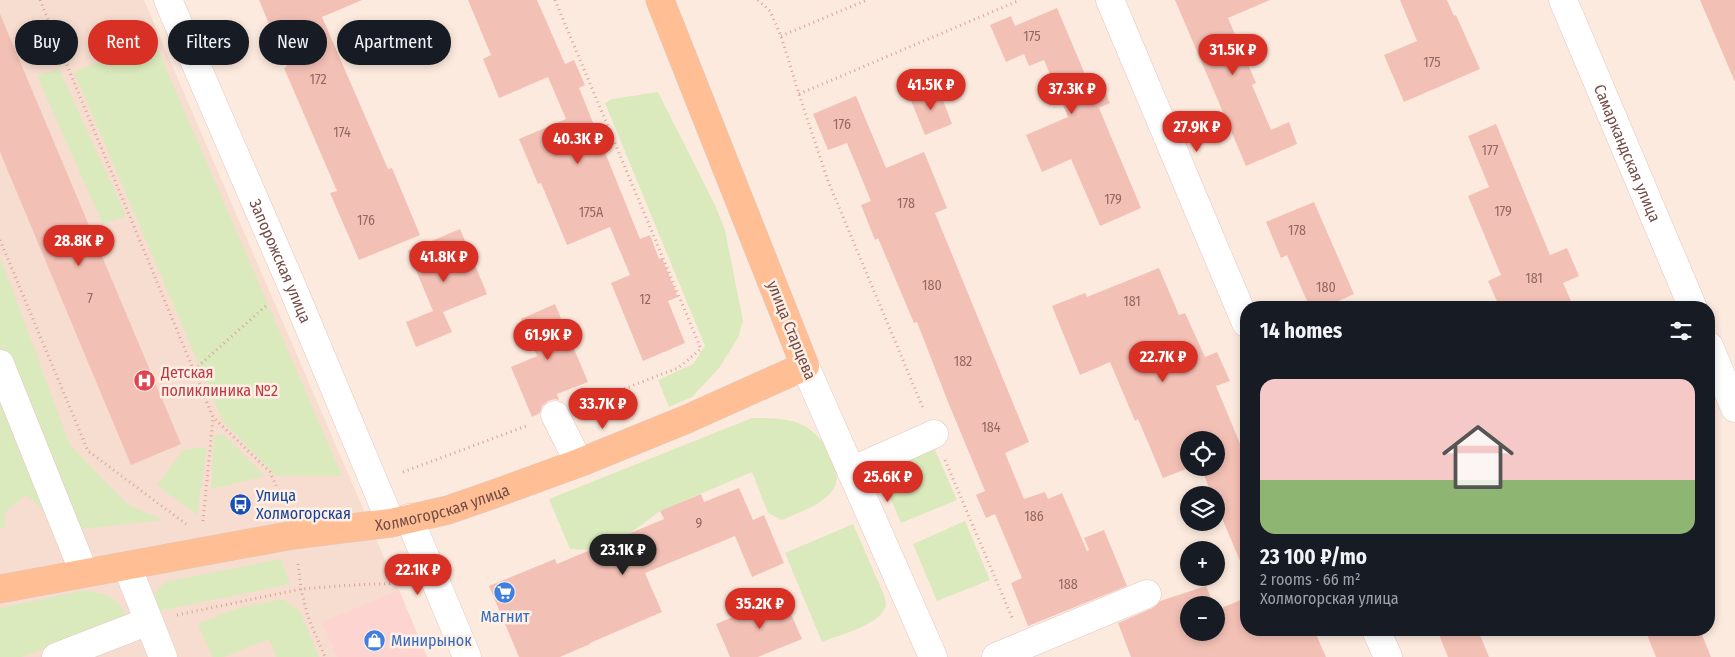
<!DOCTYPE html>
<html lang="en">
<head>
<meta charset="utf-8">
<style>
	:root { --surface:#171b24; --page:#20242c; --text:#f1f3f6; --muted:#9ea1a6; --line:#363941; --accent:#d93025 }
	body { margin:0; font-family:"Fira Sans Condensed",sans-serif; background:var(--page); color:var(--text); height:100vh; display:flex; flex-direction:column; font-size:19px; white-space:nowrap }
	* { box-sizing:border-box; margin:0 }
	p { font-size:16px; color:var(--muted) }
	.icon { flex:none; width:28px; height:28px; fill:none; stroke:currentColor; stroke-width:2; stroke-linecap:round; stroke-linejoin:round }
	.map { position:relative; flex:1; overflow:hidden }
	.sheet { position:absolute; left:1240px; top:301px; width:475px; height:335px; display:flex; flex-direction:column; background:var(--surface); border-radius:20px; box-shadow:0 2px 8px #0003 }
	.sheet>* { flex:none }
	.banner { position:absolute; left:15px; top:20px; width:475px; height:45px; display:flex; gap:10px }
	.fabs { position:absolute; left:1180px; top:431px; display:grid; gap:10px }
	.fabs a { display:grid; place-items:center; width:45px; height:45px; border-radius:50%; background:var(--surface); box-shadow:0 2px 8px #0003; font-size:25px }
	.price { position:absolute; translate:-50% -42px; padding:0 11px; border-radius:18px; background:var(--accent); color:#fff; font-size:16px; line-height:32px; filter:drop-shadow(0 1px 2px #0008) }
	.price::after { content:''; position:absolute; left:50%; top:30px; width:15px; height:11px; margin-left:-8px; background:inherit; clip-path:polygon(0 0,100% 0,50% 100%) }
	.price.on { background:#222; color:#fff }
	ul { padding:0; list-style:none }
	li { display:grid; align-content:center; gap:10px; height:265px; padding:0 20px }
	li+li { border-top:1px solid var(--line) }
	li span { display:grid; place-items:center; height:155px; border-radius:15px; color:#555 }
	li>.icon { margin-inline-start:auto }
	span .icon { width:90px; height:90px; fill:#fffc; stroke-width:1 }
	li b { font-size:21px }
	h2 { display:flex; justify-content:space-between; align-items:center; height:60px; padding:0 20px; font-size:21px }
	.tag { padding:0 18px; border-radius:22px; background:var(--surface); box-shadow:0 2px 8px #0003; font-size:18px; line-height:45px }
	.tag.on { background:var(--accent); color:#fff }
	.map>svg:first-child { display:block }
</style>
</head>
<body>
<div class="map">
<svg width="1735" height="657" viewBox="0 0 1735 657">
	<rect width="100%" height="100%" fill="#fdeade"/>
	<polygon fill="#f7ddcf" points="0,0 144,0 427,657 0,657"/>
	<polygon fill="#fed4d1" points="399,590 427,657 337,657 322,622"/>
	<g fill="#daeabd">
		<polygon points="153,38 342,476 276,476 223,421 74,72"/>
		<polygon points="59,69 126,216 103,224 37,76"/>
		<polygon points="658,92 715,205 725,230 743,321 738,338 719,368 692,397 669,407 658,380 693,364 705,346 605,103 612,99"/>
		<polygon points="0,256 70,445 127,504 163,520 75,530 0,346"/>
		<polygon points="0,379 57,521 26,495 5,512 5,529 0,527"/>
		<path d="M752,418C768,418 783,418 798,423C818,429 846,467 834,488C824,505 799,512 782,520L768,513L752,472L660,511L629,534L590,550L570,549L549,499Z"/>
		<polygon points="223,434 265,476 211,489 214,436"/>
		<polygon points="932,443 957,500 901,523 877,466"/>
		<polygon points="207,447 197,515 157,485 183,450"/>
		<polygon points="965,521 990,580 937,601 913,544"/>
		<path d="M853,524L884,595C886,601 887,605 884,610C877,625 837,636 822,642L785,553Z"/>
		<path d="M281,559L290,584L155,612C152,597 155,588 169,581Z"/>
		<path d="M81,591C103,591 120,598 128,619L22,657H0V608Z"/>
		<polygon points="283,599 300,611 319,657 276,657 269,639 224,657 212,657 198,624 238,608"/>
	</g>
	<g fill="#f3c0b5">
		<polygon points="259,0 362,0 322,17 388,169 392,168 420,235 359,260 330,193 337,191 284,68 287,67"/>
		<polygon points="468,0 537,0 565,64 574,60 585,85 579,88 640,239 650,235 659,259 662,258 678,297 668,301 685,343 643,361 611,283 630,275 610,227 567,245 541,183 538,184 519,139 566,119 548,77 499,98 483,59 491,55"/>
		<polygon points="1175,0 1270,0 1228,18 1256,83 1252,85 1271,130 1289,122 1297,144 1246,166"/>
		<polygon points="1400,0 1447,0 1454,16 1456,15 1480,69 1404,102 1384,55 1417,41"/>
		<polygon points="1700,0 1735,0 1735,82"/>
		<polygon points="1057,8 1087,79 1098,75 1110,103 1099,108 1141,208 1100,226 1071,159 1042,172 1026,135 1068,117 1044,60 1029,66 1024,54 1006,62 990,25 1011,16 1015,26"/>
		<polygon points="0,14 181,444 131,465 0,152"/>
		<polygon points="938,87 952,124 925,135 910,98"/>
		<polygon points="856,96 886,168 924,152 947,208 935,213 1029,442 1005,453 1024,499 1045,492 1048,499 1062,493 1087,551 1089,550 1084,538 1104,530 1127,586 1028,626 1011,583 1022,578 995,514 986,518 976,495 985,491 948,402 917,322 914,323 878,238 875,240 861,205 871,201 847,143 828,150 813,114"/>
		<polygon points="1496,124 1550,255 1567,248 1579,276 1563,283 1574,308 1500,308 1488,281 1501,275 1468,196 1489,187 1468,136"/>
		<polygon points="1314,202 1354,294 1323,308 1310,308 1287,255 1281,258 1266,222"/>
		<polygon points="460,229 487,294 443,312 452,332 416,347 406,322 433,311 408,251"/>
		<polygon points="1159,268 1179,315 1185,313 1205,357 1217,352 1230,381 1216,386 1246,458 1246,575 1216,504 1216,495 1212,495 1201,468 1216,468 1216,440 1189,440 1189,468 1163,478 1138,419 1135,421 1110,362 1080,375 1052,306 1085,293 1087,297"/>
		<polygon points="555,304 588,382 557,394 559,400 555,399 548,401 542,406 540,413 532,417 511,367 537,356 521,319"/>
		<polygon points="739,488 753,520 764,515 784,563 752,577 735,536 645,573 662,612 590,643 590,644 560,657 519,657 489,586 555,559 557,564 664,519 660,511 701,494 704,502"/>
		<polygon points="1206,586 1214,605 1189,605 1189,632 1216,632 1216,610 1246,598 1246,630 1314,630 1326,657 1131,657 1118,623 1153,608 1160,601"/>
		<polygon points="783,596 802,639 758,657 730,657 716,624"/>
		<polygon points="1437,630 1478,630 1489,657 1448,657"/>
		<polygon points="1645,630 1700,630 1711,657 1656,657"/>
	</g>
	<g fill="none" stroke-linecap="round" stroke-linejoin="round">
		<defs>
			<g id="minor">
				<path id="s1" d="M168,0L291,284L391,523"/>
				<polyline points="1110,0 1246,323"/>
				<path id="s2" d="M1563,0L1693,308"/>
				<polyline points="1709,346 1735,408"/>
				<polyline points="0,364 84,573"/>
				<polyline points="805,366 933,657"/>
				<polyline points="555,415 579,463"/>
				<polyline points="851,471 934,434"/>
				<polyline points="409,518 467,657"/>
				<polyline points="127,566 163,657"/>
				<polyline points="1376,630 1388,657"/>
				<polyline points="56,657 149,621"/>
				<polyline points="996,657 1147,594"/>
			</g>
			<g id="major">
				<path id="s3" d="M0,589L293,535L391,523L448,510L494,494L579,463L687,419L805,366L660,0"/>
			</g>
		</defs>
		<use href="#minor" stroke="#e3c6bd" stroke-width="29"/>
		<use href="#major" stroke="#d8cdcb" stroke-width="29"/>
		<g stroke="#d8a399" stroke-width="3" stroke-dasharray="1 4" stroke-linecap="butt">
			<polyline points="40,0 213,417 270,472 283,501"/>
			<polyline points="555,0 701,349 678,368 582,405"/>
			<polyline points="758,0 770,11 781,36 799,94 828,181 923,408"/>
			<polyline points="781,36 867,0"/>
			<polyline points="799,94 1020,0"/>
			<polyline points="0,240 88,451 186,524"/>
			<polyline points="194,370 268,304"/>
			<polyline points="945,460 1013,620"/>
			<polyline points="403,472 529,425"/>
			<polyline points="203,521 213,418"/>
			<polyline points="298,564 301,589 308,617 325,657"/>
			<polyline points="177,615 301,589 352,585 403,583 404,585"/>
		</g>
		<use href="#minor" stroke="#fff" stroke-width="28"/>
		<use href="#major" stroke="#ffbe93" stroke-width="28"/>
	</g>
	<defs>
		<symbol id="hospital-disc" viewBox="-11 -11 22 22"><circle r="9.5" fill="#e0444e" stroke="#ffefe5"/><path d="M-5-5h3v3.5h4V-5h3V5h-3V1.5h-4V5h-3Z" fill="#fff"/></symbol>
		<symbol id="bus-disc" viewBox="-11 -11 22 22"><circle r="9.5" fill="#1a4fb4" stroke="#ffefe5"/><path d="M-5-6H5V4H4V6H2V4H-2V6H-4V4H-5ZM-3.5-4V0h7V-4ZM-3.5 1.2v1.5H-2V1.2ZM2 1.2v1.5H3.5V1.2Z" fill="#fff"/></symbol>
		<symbol id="supermarket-disc" viewBox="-11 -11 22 22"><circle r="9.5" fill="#3f7fe0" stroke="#ffefe5"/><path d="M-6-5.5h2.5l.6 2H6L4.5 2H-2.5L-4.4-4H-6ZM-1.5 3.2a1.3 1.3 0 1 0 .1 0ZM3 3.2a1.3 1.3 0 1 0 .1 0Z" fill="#fff"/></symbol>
		<symbol id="shop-disc" viewBox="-11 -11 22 22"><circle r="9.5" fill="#3f7fe0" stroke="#ffefe5"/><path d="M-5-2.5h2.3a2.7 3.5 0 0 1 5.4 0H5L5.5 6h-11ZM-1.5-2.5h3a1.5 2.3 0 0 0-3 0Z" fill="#fff"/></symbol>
	</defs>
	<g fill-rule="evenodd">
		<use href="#hospital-disc" x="132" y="368" width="25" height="25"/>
		<use href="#bus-disc" x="228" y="492" width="25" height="25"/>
		<use href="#supermarket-disc" x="492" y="580" width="25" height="25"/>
		<use href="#shop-disc" x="362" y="628" width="25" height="25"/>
	</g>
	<g text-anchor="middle" stroke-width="5" stroke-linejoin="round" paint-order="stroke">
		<g font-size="14" fill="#936962">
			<text x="1032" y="41">175</text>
			<text x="1432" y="67">175</text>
			<text x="318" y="84">172</text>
			<text x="842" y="129">176</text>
			<text x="342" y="137">174</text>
			<text x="1490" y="155">177</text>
			<text x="1113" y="204">179</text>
			<text x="906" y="208">178</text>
			<text x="1503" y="216">179</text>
			<text x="591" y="217">175А</text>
			<text x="366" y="225">176</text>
			<text x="1297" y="235">178</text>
			<text x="1534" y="283">181</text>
			<text x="932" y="290">180</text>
			<text x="1326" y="292">180</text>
			<text x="90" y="303">7</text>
			<text x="645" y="304">12</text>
			<text x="1132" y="306">181</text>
			<text x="963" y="366">182</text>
			<text x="991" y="432">184</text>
			<text x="1034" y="521">186</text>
			<text x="699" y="528">9</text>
			<text x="1068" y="589">188</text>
		</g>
		<g font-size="16" fill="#734c46" stroke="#ffefe5">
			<text dy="6" stroke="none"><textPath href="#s2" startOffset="166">Самаркандская улица</textPath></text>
			<text dy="6" stroke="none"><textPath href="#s1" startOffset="284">Запорожская улица</textPath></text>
			<text transform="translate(792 330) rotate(68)" y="6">улица Старцева</text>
			<text dy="6" stroke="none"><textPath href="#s3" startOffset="450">Холмогорская улица</textPath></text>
		</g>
		<g font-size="16" fill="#be3a42" stroke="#ffefe5" text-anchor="start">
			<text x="161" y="378">Детская<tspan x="161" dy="18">поликлиника №2</tspan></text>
		</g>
		<g font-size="16" fill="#164399" stroke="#ffefe5" text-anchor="start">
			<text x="256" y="501">Улица<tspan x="256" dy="18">Холмогорская</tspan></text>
		</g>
		<g font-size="16" fill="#366cbe" stroke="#ffefe5">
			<text x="505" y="622">Магнит</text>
			<text x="391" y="646" text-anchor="start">Минирынок</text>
		</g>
	</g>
</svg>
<div class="fabs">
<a><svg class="icon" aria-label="locate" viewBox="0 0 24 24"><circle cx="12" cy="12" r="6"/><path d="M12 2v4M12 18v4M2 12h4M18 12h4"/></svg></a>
<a><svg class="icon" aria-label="layers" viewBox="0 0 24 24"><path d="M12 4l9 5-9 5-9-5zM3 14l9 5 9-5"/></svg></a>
<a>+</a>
<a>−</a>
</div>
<b class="price" style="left:1233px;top:76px">31.5K ₽</b>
<b class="price" style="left:931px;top:111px">41.5K ₽</b>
<b class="price" style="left:1072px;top:115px">37.3K ₽</b>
<b class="price" style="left:1197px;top:153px">27.9K ₽</b>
<b class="price" style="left:578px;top:165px">40.3K ₽</b>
<b class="price" style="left:79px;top:267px">28.8K ₽</b>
<b class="price" style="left:444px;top:283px">41.8K ₽</b>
<b class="price" style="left:548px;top:361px">61.9K ₽</b>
<b class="price" style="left:1163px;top:383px">22.7K ₽</b>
<b class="price" style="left:603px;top:430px">33.7K ₽</b>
<b class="price" style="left:888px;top:503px">25.6K ₽</b>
<b class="price on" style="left:623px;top:576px">23.1K ₽</b>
<b class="price" style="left:418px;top:596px">22.1K ₽</b>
<b class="price" style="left:760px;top:630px">35.2K ₽</b>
<div class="banner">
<a class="tag">Buy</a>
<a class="tag on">Rent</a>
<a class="tag">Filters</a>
<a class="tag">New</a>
<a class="tag">Apartment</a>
</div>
<section class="sheet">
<h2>14 homes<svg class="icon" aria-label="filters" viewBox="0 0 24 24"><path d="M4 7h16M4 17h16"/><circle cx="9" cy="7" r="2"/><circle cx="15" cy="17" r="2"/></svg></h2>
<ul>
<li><span style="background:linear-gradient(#f6c9c9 65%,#8fb573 0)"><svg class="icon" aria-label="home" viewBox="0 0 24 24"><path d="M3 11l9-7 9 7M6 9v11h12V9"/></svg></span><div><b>23 100 ₽/mo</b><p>2 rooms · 66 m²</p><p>Холмогорская улица</p></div></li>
</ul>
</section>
</div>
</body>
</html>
